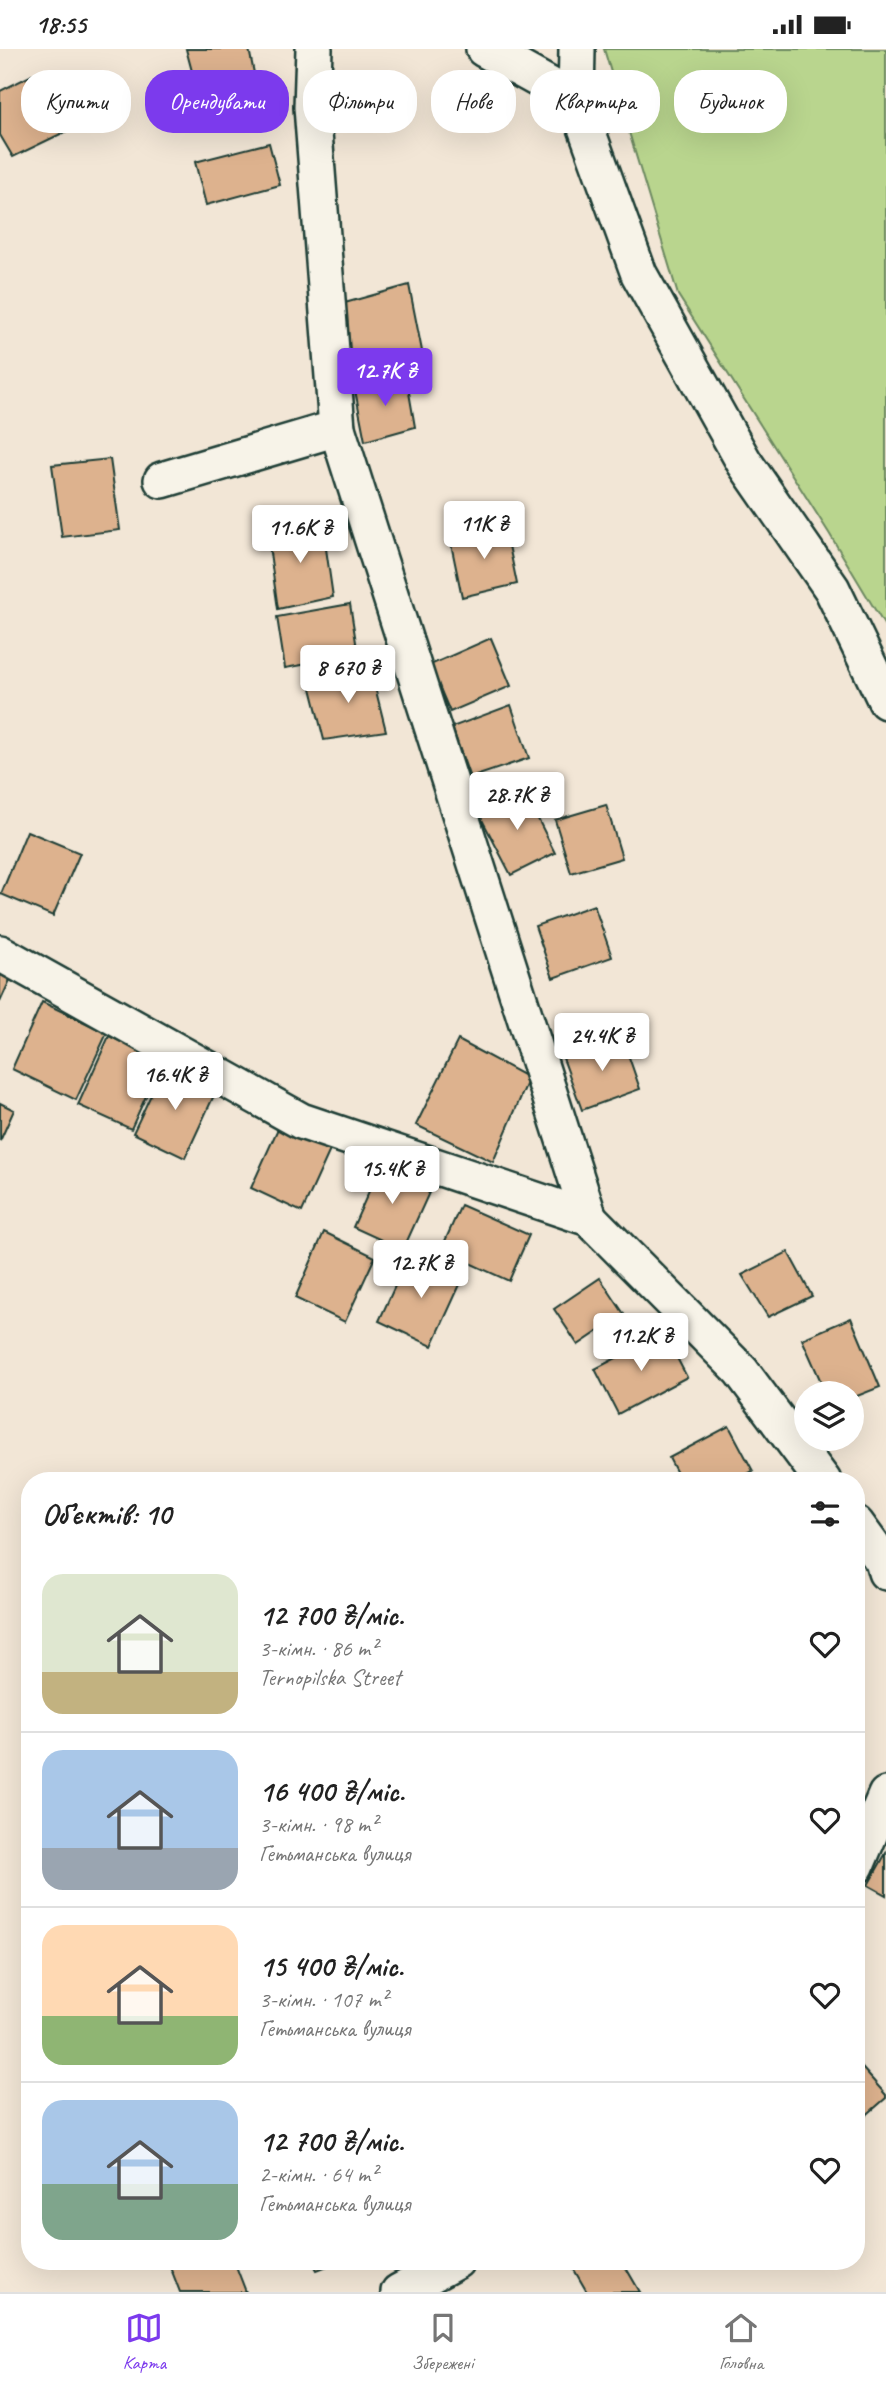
<!DOCTYPE html>
<html lang="uk">
<head>
<meta charset="utf-8">
<style>
	:root { --surface:#fff; --page:#f2f2f2; --text:#222; --muted:#767676; --line:#e0e0e0; --accent:#7c3aed }
	body { margin:0; font-family:Caveat,sans-serif; background:var(--page); color:var(--text); height:100vh; display:flex; flex-direction:column; font-size:26px; white-space:nowrap }
	* { box-sizing:border-box; margin:0 }
	p { font-size:23px; color:var(--muted) }
	.icon { flex:none; width:38px; height:38px; fill:none; stroke:currentColor; stroke-width:2; stroke-linecap:round; stroke-linejoin:round }
	.map { position:relative; flex:1; overflow:hidden }
	.side { position:absolute; left:21px; top:1423px; width:844px; height:798px; display:flex; flex-direction:column; background:var(--surface); border-radius:28px; box-shadow:0 7px 28px #0002 }
	.side>* { flex:none }
	.top-card { position:absolute; left:21px; top:21px; width:845px; height:63px; display:flex; gap:14px }
	.buttons { position:absolute; left:794px; top:1332px; display:grid; gap:14px }
	.buttons a { display:grid; place-items:center; width:70px; height:70px; border-radius:50%; background:var(--surface); box-shadow:0 7px 28px #0002; font-size:35px }
	.price { position:absolute; translate:-50% -60px; padding:0 16px; border-radius:7px; background:#fff; color:#222; font-size:23px; line-height:46px; filter:drop-shadow(0 2px 4px #0008) }
	.price::after { content:''; position:absolute; left:50%; top:42px; width:21px; height:16px; margin-left:-10px; background:inherit; clip-path:polygon(0 0,100% 0,50% 100%) }
	.price.active { background:var(--accent); color:#fff }
	ul { padding:0; list-style:none }
	li { display:flex; align-items:center; gap:21px; height:175px; padding:0 21px }
	li+li { border-top:2px solid var(--line) }
	li span { display:grid; place-items:center; flex:none; width:196px; height:140px; border-radius:21px; color:#555 }
	li>.icon { margin-inline-start:auto }
	span .icon { width:84px; height:84px; fill:#fffc; stroke-width:1 }
	li b { font-size:30px }
	h2 { display:flex; justify-content:space-between; align-items:center; height:84px; padding:0 21px; font-size:30px }
	.chip { padding:0 24px; border-radius:28px; background:var(--surface); box-shadow:0 7px 28px #0002; font-size:24px; line-height:63px }
	.chip.active { background:var(--accent); color:#fff }
	.status { display:flex; justify-content:space-between; align-items:center; height:49px; padding:0 35px; background:var(--surface); direction:ltr }
	.status svg { height:19px; fill:currentColor }
	.dock { display:flex; justify-content:space-around; align-items:center; height:98px; border-top:2px solid var(--line); background:var(--surface); font-size:19px; color:var(--muted) }
	.dock a { display:grid; justify-items:center; gap:4px }
	.dock .active { color:var(--accent) }
	.map>svg:first-child { display:block }
</style>
</head>
<body>
<div class="status"><b>18:55</b><svg viewBox="0 0 49 12"><path d="M0 12V9h3v3zM5 12V6h3v6zM10 12V3h3v9zM15 12V0h3v12zM26 1h20v11H26zM47 4h2v5h-2z"/></svg></div>
<div class="map">
<svg width="886" height="2243" viewBox="0 0 886 2243">
	<rect width="100%" height="100%" fill="#f2e6d6"/>
	<filter id="ink" filterUnits="userSpaceOnUse"><feTurbulence type="fractalNoise" baseFrequency=".0143" numOctaves="2"/><feDisplacementMap in="SourceGraphic" scale="14" xChannelSelector="R" yChannelSelector="G"/><feConvolveMatrix kernelMatrix="1 2 1 2 8 2 1 2 1" color-interpolation-filters="sRGB"/></filter>
	<g filter="url(#ink)">
		<polygon fill="#b9d58e" stroke="#6c8961" stroke-width="2" points="604,0 886,0 886,579 829,484 678,246"/>
		<g fill="#ddb28e" stroke="#1f3d34" stroke-width="2">
			<polygon points="186,0 249,0 255,29 197,41"/>
			<polygon points="40,22 73,79 13,108 0,86 0,42"/>
			<polygon points="269,94 280,136 206,156 195,113"/>
			<polygon points="409,236 423,307 348,328 334,257"/>
			<polygon points="406,326 415,378 365,392 355,341"/>
			<polygon points="110,410 120,481 62,488 52,416"/>
			<polygon points="322,472 333,548 278,560 267,483"/>
			<polygon points="505,477 517,535 462,548 450,490"/>
			<polygon points="350,555 358,606 285,619 277,568"/>
			<polygon points="491,589 511,637 450,663 430,616"/>
			<polygon points="371,622 386,682 324,691 309,631"/>
			<polygon points="511,656 529,709 470,729 452,678"/>
			<polygon points="523,740 555,804 511,826 478,763"/>
			<polygon points="606,756 622,809 571,824 555,771"/>
			<polygon points="27,782 80,804 53,867 1,845"/>
			<polygon points="594,856 612,908 553,929 535,877"/>
			<polygon points="0,913 15,920 0,953"/>
			<polygon points="42,953 107,984 76,1051 12,1020"/>
			<polygon points="109,987 162,1012 131,1080 78,1056"/>
			<polygon points="622,988 640,1040 582,1061 563,1009"/>
			<polygon points="458,991 529,1029 493,1113 416,1076"/>
			<polygon points="164,1018 216,1042 185,1109 133,1084"/>
			<polygon points="0,1054 14,1061 0,1092"/>
			<polygon points="280,1075 331,1099 302,1163 251,1139"/>
			<polygon points="382,1113 432,1137 403,1201 353,1178"/>
			<polygon points="461,1156 529,1186 509,1232 441,1201"/>
			<polygon points="324,1183 375,1208 345,1273 295,1249"/>
			<polygon points="788,1203 812,1247 768,1268 742,1226"/>
			<polygon points="410,1204 463,1229 432,1297 379,1272"/>
			<polygon points="600,1229 624,1265 578,1296 554,1260"/>
			<polygon points="851,1269 880,1338 852,1349 852,1344 826,1344 802,1290"/>
			<polygon points="664,1284 687,1328 618,1365 595,1320"/>
			<polygon points="729,1377 753,1422 734,1432 681,1432 669,1409"/>
			<polygon points="886,1804 886,1846 868,1836"/>
			<polygon points="856,2012 886,2046 886,2049 856,2075"/>
			<polygon points="168,2212 234,2212 246,2243 180,2243"/>
			<polygon points="312,2212 340,2212 317,2221"/>
			<polygon points="569,2212 622,2212 640,2243 587,2243"/>
		</g>
		<g fill="none" stroke-linecap="round" stroke-linejoin="round">
			<defs>
				<g id="minor">
					<polyline points="314,0 312,58 337,379 589,1169"/>
					<polyline points="484,0 576,51"/>
					<polyline points="577,0 576,51 639,225 744,413 832,540 886,652"/>
					<polyline points="162,431 337,379"/>
					<polyline points="0,904 301,1072 589,1169 741,1322 823,1432"/>
					<polyline points="856,1475 883,1512 886,1523"/>
					<polyline points="856,1817 886,1746"/>
					<polyline points="399,2243 456,2212"/>
				</g>
			</defs>
			<use href="#minor" stroke="#1f3d34" stroke-width="40"/>
			<use href="#minor" stroke="#f7f3e8" stroke-width="35"/>
		</g>
	</g>
</svg>
<div class="buttons">
<a><svg class="icon" aria-label="layers" viewBox="0 0 24 24"><path d="M12 4l9 5-9 5-9-5zM3 14l9 5 9-5"/></svg></a>
</div>
<b class="price active" style="left:385px;top:359px">12.7K ₴</b>
<b class="price" style="left:484px;top:512px">11K ₴</b>
<b class="price" style="left:300px;top:516px">11.6K ₴</b>
<b class="price" style="left:348px;top:656px">8 670 ₴</b>
<b class="price" style="left:517px;top:783px">28.7K ₴</b>
<b class="price" style="left:602px;top:1024px">24.4K ₴</b>
<b class="price" style="left:175px;top:1063px">16.4K ₴</b>
<b class="price" style="left:392px;top:1157px">15.4K ₴</b>
<b class="price" style="left:421px;top:1251px">12.7K ₴</b>
<b class="price" style="left:641px;top:1324px">11.2K ₴</b>
<div class="top-card">
<a class="chip">Купити</a>
<a class="chip active">Орендувати</a>
<a class="chip">Фільтри</a>
<a class="chip">Нове</a>
<a class="chip">Квартира</a>
<a class="chip">Будинок</a>
</div>
<section class="side">
<h2>Об’єктів: 10<svg class="icon" aria-label="filters" viewBox="0 0 24 24"><path d="M4 7h16M4 17h16"/><circle cx="9" cy="7" r="2"/><circle cx="15" cy="17" r="2"/></svg></h2>
<ul>
<li><span style="background:linear-gradient(#dfe7d0 70%,#c2b280 0)"><svg class="icon" aria-label="home" viewBox="0 0 24 24"><path d="M3 11l9-7 9 7M6 9v11h12V9"/></svg></span><div><b>12 700 ₴/міс.</b><p>3-кімн. · 86 m²</p><p>Ternopilska Street</p></div><svg class="icon" aria-label="heart" viewBox="0 0 24 24"><path d="M12 20l-8-8c-3-5 5-10 8-4 3-6 11-1 8 4z"/></svg></li>
<li><span style="background:linear-gradient(#a9c7e8 70%,#9aa5b1 0)"><svg class="icon" aria-label="home" viewBox="0 0 24 24"><path d="M3 11l9-7 9 7M6 9v11h12V9"/></svg></span><div><b>16 400 ₴/міс.</b><p>3-кімн. · 98 m²</p><p>Гетьманська вулиця</p></div><svg class="icon" aria-label="heart" viewBox="0 0 24 24"><path d="M12 20l-8-8c-3-5 5-10 8-4 3-6 11-1 8 4z"/></svg></li>
<li><span style="background:linear-gradient(#ffd9b3 65%,#8fb573 0)"><svg class="icon" aria-label="home" viewBox="0 0 24 24"><path d="M3 11l9-7 9 7M6 9v11h12V9"/></svg></span><div><b>15 400 ₴/міс.</b><p>3-кімн. · 107 m²</p><p>Гетьманська вулиця</p></div><svg class="icon" aria-label="heart" viewBox="0 0 24 24"><path d="M12 20l-8-8c-3-5 5-10 8-4 3-6 11-1 8 4z"/></svg></li>
<li><span style="background:linear-gradient(#a9c7e8 60%,#7fa58c 0)"><svg class="icon" aria-label="home" viewBox="0 0 24 24"><path d="M3 11l9-7 9 7M6 9v11h12V9"/></svg></span><div><b>12 700 ₴/міс.</b><p>2-кімн. · 64 m²</p><p>Гетьманська вулиця</p></div><svg class="icon" aria-label="heart" viewBox="0 0 24 24"><path d="M12 20l-8-8c-3-5 5-10 8-4 3-6 11-1 8 4z"/></svg></li>
</ul>
</section>
</div>
<nav class="dock">
<a class="active"><svg class="icon" aria-label="map" viewBox="0 0 24 24"><path d="M3 6l6-2 6 2 6-2v14l-6 2-6-2-6 2zM9 4v14M15 6v14"/></svg>Карта</a>
<a><svg class="icon" aria-label="saved" viewBox="0 0 24 24"><path d="M7 4h10v16l-5-4-5 4z"/></svg>Збережені</a>
<a><svg class="icon" aria-label="home" viewBox="0 0 24 24"><path d="M3 11l9-7 9 7M6 9v11h12V9"/></svg>Головна</a>
</nav>
</body>
</html>
